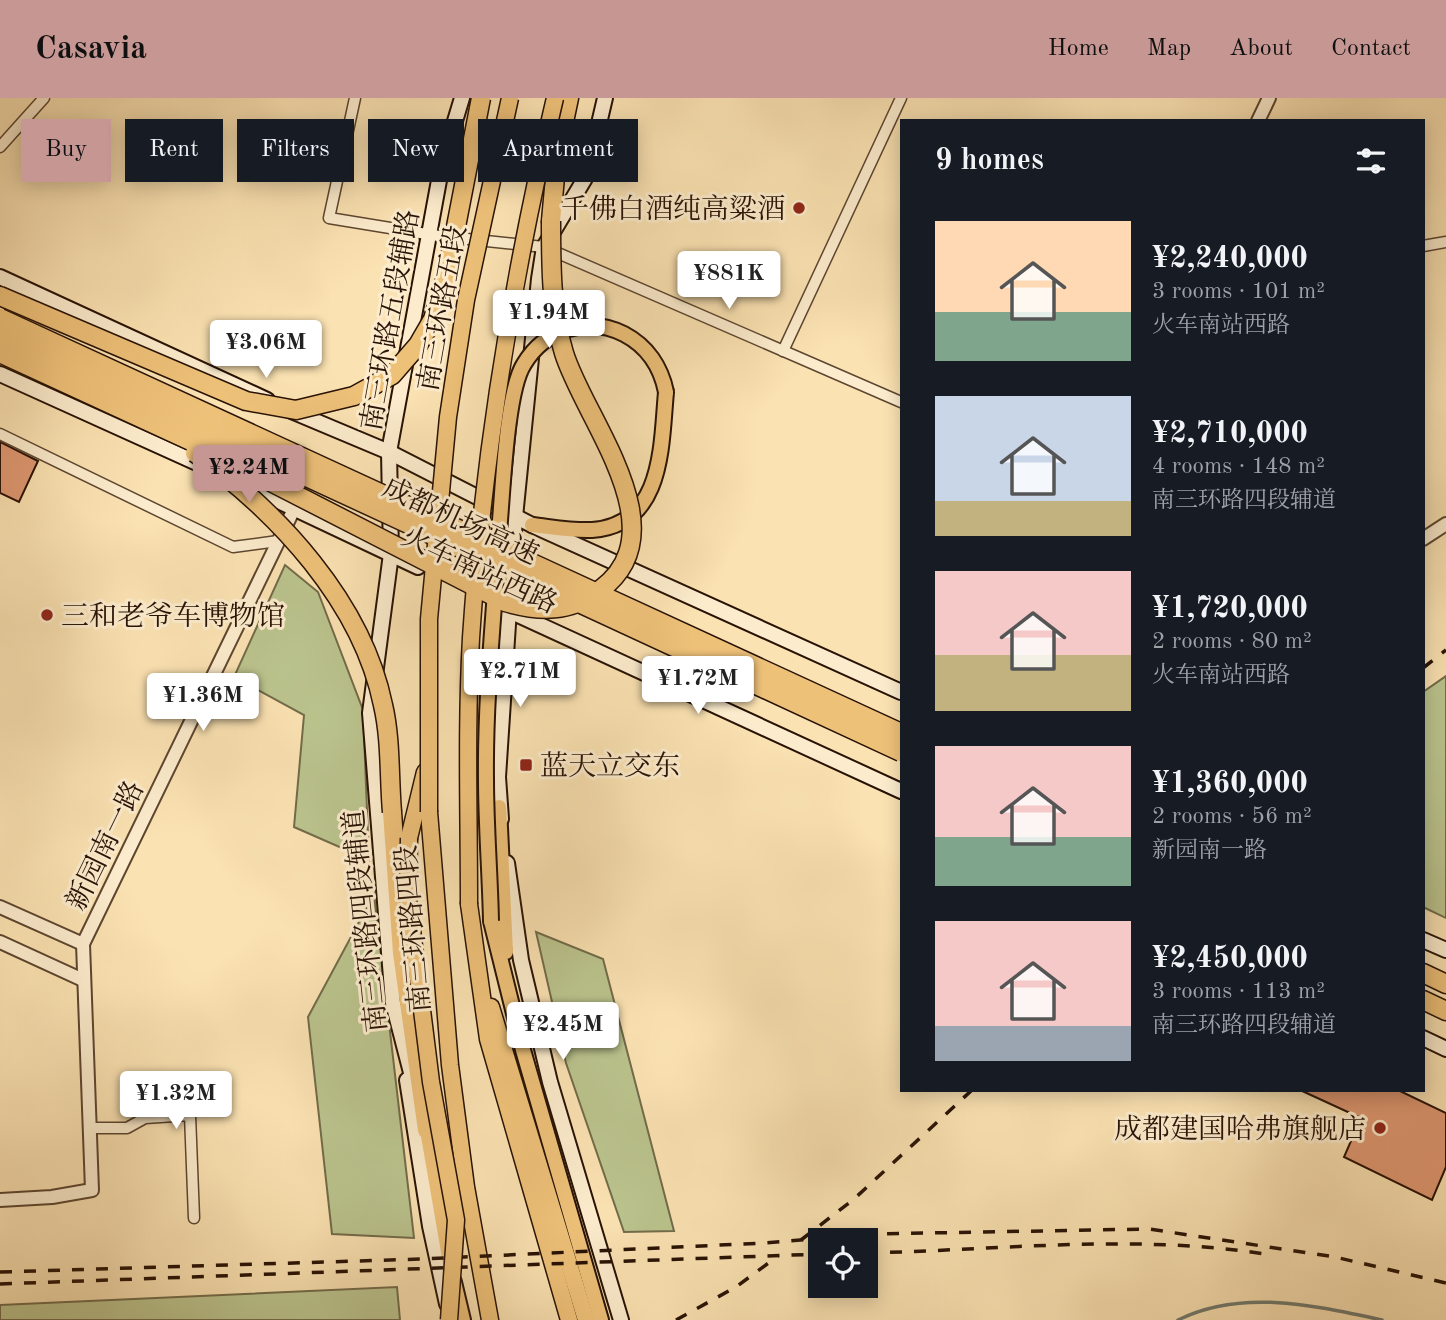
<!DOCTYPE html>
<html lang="en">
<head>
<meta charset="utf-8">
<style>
	:root { --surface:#171b24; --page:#242831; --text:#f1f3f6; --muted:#9ea1a6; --accent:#c59692 }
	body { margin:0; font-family:"Old Standard TT","Noto Serif SC",serif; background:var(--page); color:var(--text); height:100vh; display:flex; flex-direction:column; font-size:26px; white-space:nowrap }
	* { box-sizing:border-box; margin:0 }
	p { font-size:23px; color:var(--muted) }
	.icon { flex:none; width:38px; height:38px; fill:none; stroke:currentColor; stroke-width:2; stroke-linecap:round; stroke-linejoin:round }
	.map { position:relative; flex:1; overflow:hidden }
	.side { position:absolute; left:900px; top:21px; width:525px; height:973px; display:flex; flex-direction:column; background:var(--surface); border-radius:0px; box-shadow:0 4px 18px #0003 }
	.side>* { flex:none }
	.hud { position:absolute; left:21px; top:21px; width:665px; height:63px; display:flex; gap:14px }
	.controls { position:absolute; left:808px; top:1130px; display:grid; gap:14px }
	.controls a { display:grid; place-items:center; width:70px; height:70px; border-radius:0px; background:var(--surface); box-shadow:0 4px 18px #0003; font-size:35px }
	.price { position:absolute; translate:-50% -60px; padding:0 16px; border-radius:7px; background:#fff; color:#222; font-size:23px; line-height:46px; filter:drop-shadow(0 2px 4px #0008) }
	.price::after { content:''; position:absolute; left:50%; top:42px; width:21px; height:16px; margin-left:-10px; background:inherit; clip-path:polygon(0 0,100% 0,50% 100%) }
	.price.current { background:var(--accent); color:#111 }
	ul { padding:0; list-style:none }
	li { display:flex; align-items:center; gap:21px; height:175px; padding:0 35px }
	li span { display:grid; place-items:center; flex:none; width:196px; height:140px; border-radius:0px; color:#555 }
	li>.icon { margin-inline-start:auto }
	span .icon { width:84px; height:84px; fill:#fffc; stroke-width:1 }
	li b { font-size:30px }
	h2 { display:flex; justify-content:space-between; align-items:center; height:84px; padding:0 35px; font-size:30px }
	.pill { padding:0 24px; border-radius:0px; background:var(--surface); box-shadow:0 4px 18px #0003; font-size:24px; line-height:63px }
	.pill.current { background:var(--accent); color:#111 }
	header { display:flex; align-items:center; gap:42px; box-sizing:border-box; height:98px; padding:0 35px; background:var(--accent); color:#111 }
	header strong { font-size:33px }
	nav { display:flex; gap:38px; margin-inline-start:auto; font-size:24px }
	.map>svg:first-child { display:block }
</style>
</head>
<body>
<header>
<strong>Casavia</strong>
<nav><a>Home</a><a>Map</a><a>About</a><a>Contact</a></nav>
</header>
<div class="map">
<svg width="1446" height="1222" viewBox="0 0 1446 1222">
	<rect width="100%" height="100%" fill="#fbe2b2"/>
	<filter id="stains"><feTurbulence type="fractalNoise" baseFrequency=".00286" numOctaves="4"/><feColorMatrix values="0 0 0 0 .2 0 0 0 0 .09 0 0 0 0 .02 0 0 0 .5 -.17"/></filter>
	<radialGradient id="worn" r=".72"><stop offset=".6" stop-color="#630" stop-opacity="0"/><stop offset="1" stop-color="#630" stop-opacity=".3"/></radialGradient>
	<g fill="#bbc48e" stroke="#726b4a" stroke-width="2">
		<polygon points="285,467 318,494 363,612 369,762 294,729 304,617 234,579"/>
		<polygon points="1446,578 1446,820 1423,809 1423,594"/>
		<polygon points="374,796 414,1140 332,1136 308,919"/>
		<polygon points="536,834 603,861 674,1133 624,1134 566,965"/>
		<polygon points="397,1189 400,1222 0,1222 0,1207"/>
	</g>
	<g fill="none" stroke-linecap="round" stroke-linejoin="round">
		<path stroke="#70786d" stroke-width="3.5" d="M1178,1222C1242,1190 1316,1208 1382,1222"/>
	</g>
	<g fill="#df9872" stroke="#281205" stroke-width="2">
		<polygon points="0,344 38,363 19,404 0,395"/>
		<polygon points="1300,992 1398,992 1446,1015 1446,1069 1432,1102 1344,1059 1361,1020"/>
	</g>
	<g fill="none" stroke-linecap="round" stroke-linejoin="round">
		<defs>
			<g id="minor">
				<polyline points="355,0 329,120 439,138 544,149 901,304"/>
				<polyline points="0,49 44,0"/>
				<polyline points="1423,148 1446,144"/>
				<polyline points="783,253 901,0"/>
				<polyline points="0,336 233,449 278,443"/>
				<polyline points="91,1030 127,1030 145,1020 190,1017 194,1120"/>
			</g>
			<g id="tertiary">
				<polyline points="1258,23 1269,0"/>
				<polyline points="1423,441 1446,426"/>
				<polyline points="0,809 83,846"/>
				<polyline points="0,844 83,882"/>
				<polyline points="0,1102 52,1099 92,1092 83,846 295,409"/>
			</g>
			<g id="secondary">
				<polyline points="0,179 267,302"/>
				<polyline points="0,276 206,369"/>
				<polyline points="289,312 389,354 532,427 901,594"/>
				<polyline points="234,382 418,469"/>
				<polyline points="503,510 901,693"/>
				<polyline points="501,721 498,679 515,419 539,181 544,149 587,77 605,0"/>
				<polyline points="507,765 521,862 550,984 621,1222"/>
				<polyline points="1423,842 1446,852"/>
				<polyline points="1423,940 1446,951"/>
				<polyline points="407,982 430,1128 447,1206"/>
				<polyline points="415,990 393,905 370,615 391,456 389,354 442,66 462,0"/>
			</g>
			<g id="primary">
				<path d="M532,427C551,429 572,433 592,432C664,427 661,347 666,294"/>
				<polyline points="499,709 506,854"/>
				<polyline points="491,823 523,952 601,1222"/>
				<polyline points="427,1032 450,1165"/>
				<polyline points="454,1184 463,1222"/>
			</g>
			<g id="trunk">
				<polyline points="429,714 450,967 466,1089 490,1222"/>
				<polyline points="409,740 425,674"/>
				<polyline points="469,806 488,941 569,1222"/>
				<polyline points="491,909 586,1222"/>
			</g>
			<g id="motorway">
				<polyline points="551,123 557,57 569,0"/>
				<polyline points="392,714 402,855 427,1032"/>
				<polyline points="1423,875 1446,886"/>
				<polyline points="1423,902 1446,913"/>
			</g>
		</defs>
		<use href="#minor" stroke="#5d4630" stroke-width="13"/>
		<use href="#tertiary" stroke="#5d4630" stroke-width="16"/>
		<use href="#secondary" stroke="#281205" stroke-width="18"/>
		<use href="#primary" stroke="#281205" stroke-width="18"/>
		<use href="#trunk" stroke="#281205" stroke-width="19"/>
		<use href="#motorway" stroke="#281205" stroke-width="21"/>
		<use href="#minor" stroke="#fceccd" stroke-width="10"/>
		<use href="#tertiary" stroke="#fceccd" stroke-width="12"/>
		<use href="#secondary" stroke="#fceccd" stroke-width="14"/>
		<use href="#primary" stroke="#eec179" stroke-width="14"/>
		<use href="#trunk" stroke="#eec179" stroke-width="16"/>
		<use href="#motorway" stroke="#eec179" stroke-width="18"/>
		<g stroke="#281205" stroke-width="3.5" stroke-dasharray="12 12" stroke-linecap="butt">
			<polyline points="1423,570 1446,552"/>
			<polyline points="801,1142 854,1101 972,992"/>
			<path d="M866,1155C1002,1152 1137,1135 1271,1157"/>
			<polyline points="0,1174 422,1161 764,1145 872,1136 1149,1131 1335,1159 1446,1185"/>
			<polyline points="0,1186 821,1156"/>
			<polyline points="676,1222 736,1189 778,1158"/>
		</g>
		<defs>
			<path id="primary-bridge" d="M491,823C490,776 486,728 486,681C485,595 495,508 500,422C503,388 507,292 524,266C545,231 588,218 624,236C647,248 661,269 666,294"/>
			<g id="trunk-bridge">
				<polyline points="429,714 429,521 448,319 466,202 510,0"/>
				<polyline points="409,740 408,800 431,984 456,1122 449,1222"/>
				<path d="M469,806C469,717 466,628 471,540C483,358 513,177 555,0"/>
			</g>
			<g id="motorway-bridge">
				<polyline points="0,198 246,303 296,312 354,298 392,277 418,247 433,221 447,175 481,0"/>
				<polyline points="0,220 901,635"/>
				<polyline points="0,237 901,654"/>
				<path d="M0,255L193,344L505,504C540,514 570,515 600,492C681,433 584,321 564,255C551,213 551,167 551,123"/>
				<path d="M195,355C278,414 362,504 383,607C391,641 389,679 392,714"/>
			</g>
		</defs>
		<use href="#primary-bridge" stroke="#281205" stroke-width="18" stroke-linecap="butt"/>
		<use href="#trunk-bridge" stroke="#281205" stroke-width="19" stroke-linecap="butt"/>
		<use href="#motorway-bridge" stroke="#281205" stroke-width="21" stroke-linecap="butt"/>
		<use href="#primary-bridge" stroke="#eec179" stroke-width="14"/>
		<use href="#trunk-bridge" stroke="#eec179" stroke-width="16"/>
		<use href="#motorway-bridge" stroke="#eec179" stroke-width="18"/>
	</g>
	<g fill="#8f2418" stroke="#fceccd" stroke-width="2.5">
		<circle cx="799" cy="110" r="7"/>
		<circle cx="47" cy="517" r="7"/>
		<rect x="519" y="660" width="14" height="14" rx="3.5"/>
		<circle cx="1380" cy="1030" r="7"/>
	</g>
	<g text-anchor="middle" stroke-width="6" stroke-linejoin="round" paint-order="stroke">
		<g font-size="28" fill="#281205" stroke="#fceccd" text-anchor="end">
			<text x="785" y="120">千佛白酒纯高粱酒</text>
			<text x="61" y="527" text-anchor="start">三和老爷车博物馆</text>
			<text x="540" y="677" text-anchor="start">蓝天立交东</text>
			<text x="1366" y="1040">成都建国哈弗旗舰店</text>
		</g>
		<g font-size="28" fill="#281205" stroke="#fceccd">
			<text transform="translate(441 210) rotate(-80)" y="10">南三环路五段</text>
			<text transform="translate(389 222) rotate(-80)" y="10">南三环路五段辅路</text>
			<text transform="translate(461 422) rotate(25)" y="10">成都机场高速</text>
			<text transform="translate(480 471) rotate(25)" y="10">火车南站西路</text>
			<text transform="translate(104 747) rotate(-64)" y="10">新园南一路</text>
			<text transform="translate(364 823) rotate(-96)" y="10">南三环路四段辅道</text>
			<text transform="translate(412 831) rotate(-95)" y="10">南三环路四段</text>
		</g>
	</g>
	<rect width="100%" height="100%" filter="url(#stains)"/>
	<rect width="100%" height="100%" fill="url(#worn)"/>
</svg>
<div class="controls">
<a><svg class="icon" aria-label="locate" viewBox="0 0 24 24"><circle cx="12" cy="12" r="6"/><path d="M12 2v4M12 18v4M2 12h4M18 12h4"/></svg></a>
</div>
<b class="price" style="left:729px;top:213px">¥881K</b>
<b class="price" style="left:549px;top:252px">¥1.94M</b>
<b class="price" style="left:266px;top:282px">¥3.06M</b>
<b class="price current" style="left:249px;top:407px">¥2.24M</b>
<b class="price" style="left:520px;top:611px">¥2.71M</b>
<b class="price" style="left:698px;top:618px">¥1.72M</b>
<b class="price" style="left:203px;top:635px">¥1.36M</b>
<b class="price" style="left:563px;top:964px">¥2.45M</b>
<b class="price" style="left:176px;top:1033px">¥1.32M</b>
<div class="hud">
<a class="pill current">Buy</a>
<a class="pill">Rent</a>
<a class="pill">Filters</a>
<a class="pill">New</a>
<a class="pill">Apartment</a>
</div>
<section class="side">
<h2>9 homes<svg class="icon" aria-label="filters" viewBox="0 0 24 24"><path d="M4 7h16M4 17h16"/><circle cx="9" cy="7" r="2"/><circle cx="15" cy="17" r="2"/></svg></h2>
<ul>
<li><span style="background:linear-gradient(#ffd9b3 65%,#7fa58c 0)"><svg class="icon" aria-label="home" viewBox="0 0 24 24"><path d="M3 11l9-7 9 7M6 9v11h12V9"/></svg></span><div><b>¥2,240,000</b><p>3 rooms · 101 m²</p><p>火车南站西路</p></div></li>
<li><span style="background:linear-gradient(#c9d6e8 75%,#c2b280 0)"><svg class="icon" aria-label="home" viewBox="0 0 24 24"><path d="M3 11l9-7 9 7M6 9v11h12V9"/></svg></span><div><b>¥2,710,000</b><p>4 rooms · 148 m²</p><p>南三环路四段辅道</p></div></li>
<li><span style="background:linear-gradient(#f6c9c9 60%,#c2b280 0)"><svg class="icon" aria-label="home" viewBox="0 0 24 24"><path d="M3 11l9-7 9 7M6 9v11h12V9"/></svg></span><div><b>¥1,720,000</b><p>2 rooms · 80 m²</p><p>火车南站西路</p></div></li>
<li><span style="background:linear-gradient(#f6c9c9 65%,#7fa58c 0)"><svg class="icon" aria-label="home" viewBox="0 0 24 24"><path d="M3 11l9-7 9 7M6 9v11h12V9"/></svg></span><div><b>¥1,360,000</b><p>2 rooms · 56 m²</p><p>新园南一路</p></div></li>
<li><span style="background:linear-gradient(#f6c9c9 75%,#9aa5b1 0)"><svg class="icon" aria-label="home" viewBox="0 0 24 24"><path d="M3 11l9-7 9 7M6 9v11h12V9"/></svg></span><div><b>¥2,450,000</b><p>3 rooms · 113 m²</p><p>南三环路四段辅道</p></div></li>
</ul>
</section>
</div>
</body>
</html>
